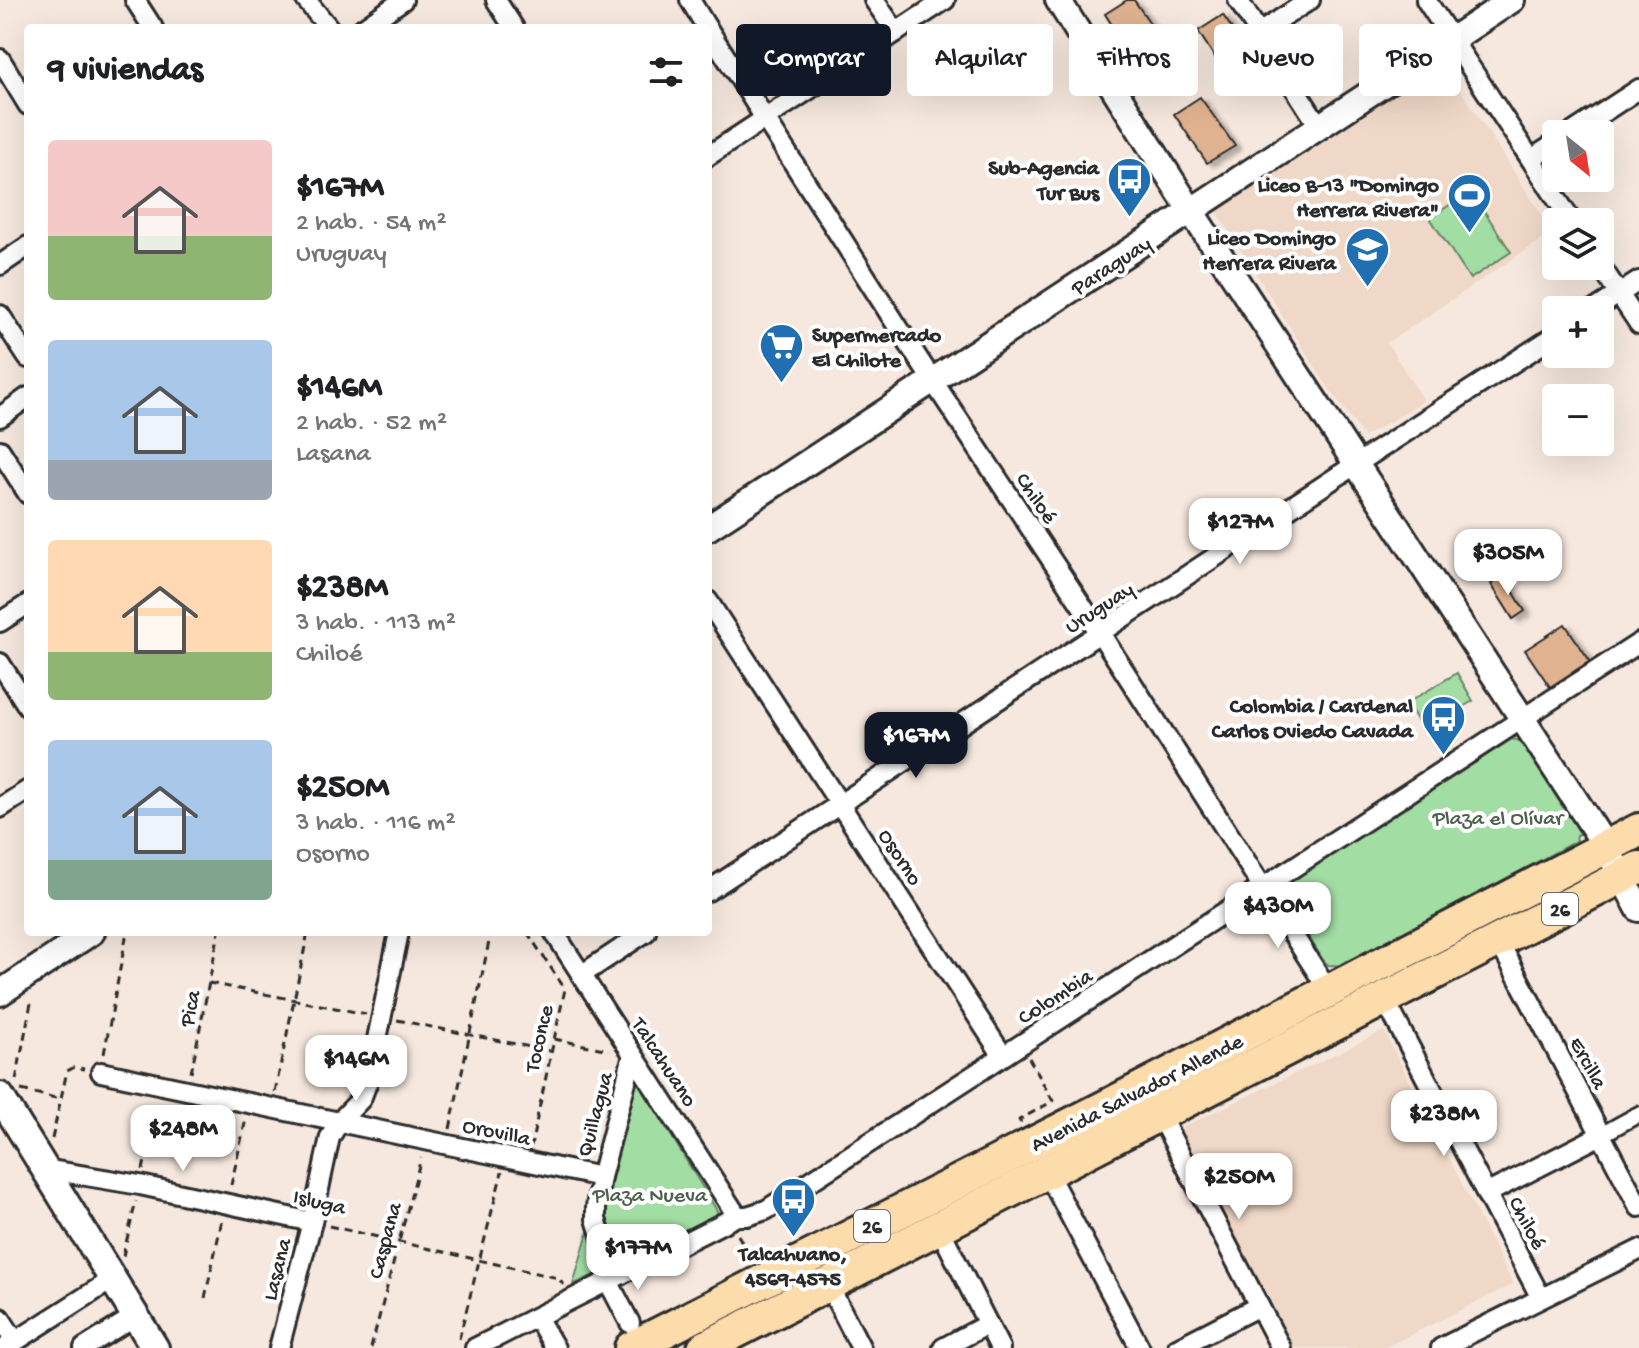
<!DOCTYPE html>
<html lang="es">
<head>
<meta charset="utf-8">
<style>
	:root { --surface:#fff; --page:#f6f6f6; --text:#202124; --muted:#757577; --accent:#111827 }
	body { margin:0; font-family:"Gochi Hand",sans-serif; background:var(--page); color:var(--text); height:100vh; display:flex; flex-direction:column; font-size:30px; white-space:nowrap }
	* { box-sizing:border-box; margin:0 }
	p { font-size:26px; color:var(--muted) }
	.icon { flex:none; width:44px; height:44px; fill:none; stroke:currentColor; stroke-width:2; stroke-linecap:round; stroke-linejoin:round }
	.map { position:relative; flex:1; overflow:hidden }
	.drawer { position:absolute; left:24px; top:24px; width:688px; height:912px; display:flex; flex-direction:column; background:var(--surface); border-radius:8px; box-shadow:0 8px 32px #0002 }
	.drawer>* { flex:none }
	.guide { position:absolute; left:736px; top:24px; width:760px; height:72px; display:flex; gap:16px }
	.needle { width:52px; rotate:150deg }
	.tools { position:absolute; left:1542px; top:120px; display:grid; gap:16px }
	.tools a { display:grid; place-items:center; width:72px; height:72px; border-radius:8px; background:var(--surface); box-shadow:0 8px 32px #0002; font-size:40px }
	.price { position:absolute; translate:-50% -68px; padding:0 18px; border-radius:16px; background:#fff; color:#222; font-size:26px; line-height:52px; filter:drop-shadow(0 2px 4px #0008) }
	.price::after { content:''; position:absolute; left:50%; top:48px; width:24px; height:18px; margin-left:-12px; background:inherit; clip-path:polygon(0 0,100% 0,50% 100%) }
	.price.selected { background:var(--accent); color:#fff }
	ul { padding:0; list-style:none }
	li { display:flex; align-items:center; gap:24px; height:200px; padding:0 24px }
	li span { display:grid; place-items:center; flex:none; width:224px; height:160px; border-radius:8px; color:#555 }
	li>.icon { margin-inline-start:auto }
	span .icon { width:96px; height:96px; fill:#fffc; stroke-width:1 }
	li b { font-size:34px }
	h2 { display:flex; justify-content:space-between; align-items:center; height:96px; padding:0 24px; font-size:34px }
	.tag { padding:0 28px; border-radius:8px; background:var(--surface); box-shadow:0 8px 32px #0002; font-size:28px; line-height:72px }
	.tag.selected { background:var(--accent); color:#fff }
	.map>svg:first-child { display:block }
</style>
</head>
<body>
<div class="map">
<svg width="1639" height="1348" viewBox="0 0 1639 1348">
	<defs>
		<filter id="shadow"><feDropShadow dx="6" dy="3.5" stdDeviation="2" flood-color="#0004"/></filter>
	</defs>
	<rect width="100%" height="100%" fill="#f6e8de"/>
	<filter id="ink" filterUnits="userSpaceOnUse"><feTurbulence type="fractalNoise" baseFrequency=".0125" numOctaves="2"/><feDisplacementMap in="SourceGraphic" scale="16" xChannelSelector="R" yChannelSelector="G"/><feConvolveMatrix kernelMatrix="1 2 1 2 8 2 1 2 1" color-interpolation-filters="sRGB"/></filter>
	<g filter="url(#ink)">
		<g fill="#efd8c7">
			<polygon points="1442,61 1553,232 1387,343 1424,401 1364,437 1326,384 1217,212"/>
			<polygon points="1384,1031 1513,1284 1384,1348 1292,1348 1179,1129"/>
		</g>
		<g fill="#a2dda4" stroke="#668468" stroke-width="2">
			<polygon points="1471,191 1511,252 1470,279 1430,218"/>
			<polygon points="1457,673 1473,701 1423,730 1407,703"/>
			<polygon points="1512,739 1520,741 1523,739 1583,832 1577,835 1576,841 1345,966 1328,965 1323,960 1283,894 1286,883"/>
			<polygon points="633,1073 719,1214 573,1285"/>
		</g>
		<g fill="#e0b290" stroke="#2b2b2b" stroke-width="2" filter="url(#shadow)">
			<polygon points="1127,0 1134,0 1168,49 1139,68 1105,14"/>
			<polygon points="1223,15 1258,69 1233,86 1198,31"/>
			<polygon points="1200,97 1235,146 1207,163 1174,114"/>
			<polygon points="1504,576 1525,611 1513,619 1491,584"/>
			<polygon points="1565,624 1590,661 1550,687 1525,650"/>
		</g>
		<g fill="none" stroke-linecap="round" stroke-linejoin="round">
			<defs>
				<polyline id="pedestrian" points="1601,1135 1639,1114"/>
				<g id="minor">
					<polyline points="135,0 153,28"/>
					<polyline points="306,0 329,28"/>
					<polyline points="496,0 514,28"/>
					<polyline points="690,0 707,28"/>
					<polyline points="874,0 896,32"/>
					<polyline points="1238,0 1319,126"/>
					<polyline points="1426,0 1572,222"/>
					<polyline points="363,28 403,0"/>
					<polyline points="708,29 919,360 1100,633 1329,991"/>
					<polyline points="1259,33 1310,0"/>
					<polyline points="0,59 28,105"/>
					<polyline points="1570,134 1639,89"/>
					<polyline points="708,156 945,0"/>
					<polyline points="1531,159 1556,143"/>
					<polyline points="0,265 28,246"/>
					<polyline points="1600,265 1639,324"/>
					<polyline points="1594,310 1639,281"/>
					<polyline points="0,315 28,358"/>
					<polyline points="0,417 28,397"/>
					<polyline points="0,450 28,494"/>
					<polyline points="708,601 1003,1056"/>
					<polyline points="0,622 28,604"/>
					<polyline points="0,663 28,707"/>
					<polyline points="0,808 28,790"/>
					<polyline points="708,891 1344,472 1556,335"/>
					<polyline points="554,932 737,1216"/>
					<polyline points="1498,940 1639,1207"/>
					<polyline points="581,975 646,932"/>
					<polyline points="1384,998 1541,1298"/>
					<polyline points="101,1072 601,1177"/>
					<polyline points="1159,1114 1281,1348"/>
					<polyline points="45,1169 140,1185 312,1222"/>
					<polyline points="1047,1172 1140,1348"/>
					<polyline points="1486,1194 1601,1135"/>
					<polyline points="939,1227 1000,1348"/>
					<polyline points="620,1275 603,1242 596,1219 596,1207 601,1177 633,1055"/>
					<polyline points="608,1281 630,1323"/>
					<polyline points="828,1284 861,1348"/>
					<polyline points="537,1317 555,1348"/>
					<polyline points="0,1318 15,1341"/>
					<polyline points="5,1348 113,1279"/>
					<polyline points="84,1348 135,1316"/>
					<polyline points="279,1348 312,1222 330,1137 340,1121 361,1099 369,1078 399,932"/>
					<polyline points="475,1348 737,1216 747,1216 766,1210 1639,643"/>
					<polyline points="943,1348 988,1324"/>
					<polyline points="1177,1348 1259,1306"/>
					<polyline points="1441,1348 1639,1250"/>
				</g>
				<g id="tertiary">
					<polyline points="1058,0 1191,211 1606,847 1639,909"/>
					<polyline points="708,528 1512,0"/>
					<polyline points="0,993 92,932"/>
				</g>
				<polyline id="secondary" points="0,1096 155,1348"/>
				<g id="trunk">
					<polyline points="631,1348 1113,1103 1639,830"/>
					<polyline points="704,1348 1639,868"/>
				</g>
			</defs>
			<use href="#pedestrian" stroke="#2b2b2b" stroke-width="20"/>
			<use href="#minor" stroke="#2b2b2b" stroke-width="24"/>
			<use href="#tertiary" stroke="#2b2b2b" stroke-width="30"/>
			<use href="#secondary" stroke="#2b2b2b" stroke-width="32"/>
			<use href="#trunk" stroke="#2b2b2b" stroke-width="38"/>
			<g stroke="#2b2b2b" stroke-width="3" stroke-dasharray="8 6" stroke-linecap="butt">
				<polyline points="527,932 565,989 531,1146"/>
				<polyline points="209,983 366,1014"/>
				<polyline points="397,1020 550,1051"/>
				<polyline points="554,1039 609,1050"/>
				<polyline points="104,1054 127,932"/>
				<polyline points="191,1073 219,932"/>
				<polyline points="16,1080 32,998"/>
				<polyline points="21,1090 60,1099"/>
				<polyline points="275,1092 308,932"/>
				<polyline points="1021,1123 1019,1120 1053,1101 1029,1058"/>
				<polyline points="450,1129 491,932"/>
				<polyline points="52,1139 67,1071 75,1067 84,1069"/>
				<polyline points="143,1170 157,1103"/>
				<polyline points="231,1185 246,1119"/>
				<polyline points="329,1226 558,1278 564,1285"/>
				<polyline points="738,1235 752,1260"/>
				<polyline points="123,1256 136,1201"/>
				<polyline points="205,1298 222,1220"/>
				<polyline points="459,1339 502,1172"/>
				<polyline points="371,1348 421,1158"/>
			</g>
			<use href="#pedestrian" stroke="#fff" stroke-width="14"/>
			<use href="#minor" stroke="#fff" stroke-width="18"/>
			<use href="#tertiary" stroke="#fff" stroke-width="24"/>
			<use href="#secondary" stroke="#fff" stroke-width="26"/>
			<use href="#trunk" stroke="#fddcac" stroke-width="32"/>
		</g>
	</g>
	<defs>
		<symbol id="bus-pin" viewBox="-11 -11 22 30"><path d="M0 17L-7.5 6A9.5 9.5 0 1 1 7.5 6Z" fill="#1f6fb2" stroke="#fff"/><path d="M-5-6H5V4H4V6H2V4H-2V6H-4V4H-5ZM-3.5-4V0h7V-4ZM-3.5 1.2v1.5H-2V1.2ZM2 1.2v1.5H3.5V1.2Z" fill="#fff"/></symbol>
		<symbol id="stadium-pin" viewBox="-11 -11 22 30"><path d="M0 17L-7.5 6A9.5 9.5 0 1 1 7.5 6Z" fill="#1f6fb2" stroke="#fff"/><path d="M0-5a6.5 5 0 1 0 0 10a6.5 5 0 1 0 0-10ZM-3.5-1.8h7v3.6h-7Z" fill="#fff"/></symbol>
		<symbol id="school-pin" viewBox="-11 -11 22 30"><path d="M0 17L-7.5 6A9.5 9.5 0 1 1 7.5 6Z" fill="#1f6fb2" stroke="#fff"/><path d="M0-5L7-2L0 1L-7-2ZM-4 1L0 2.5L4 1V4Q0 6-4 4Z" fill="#fff"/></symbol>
		<symbol id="supermarket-pin" viewBox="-11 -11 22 30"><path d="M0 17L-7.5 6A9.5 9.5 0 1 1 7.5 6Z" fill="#1f6fb2" stroke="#fff"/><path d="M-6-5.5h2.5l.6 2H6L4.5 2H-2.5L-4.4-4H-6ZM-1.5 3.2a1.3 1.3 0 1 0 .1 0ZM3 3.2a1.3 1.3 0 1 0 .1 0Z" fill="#fff"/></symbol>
	</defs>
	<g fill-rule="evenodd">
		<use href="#bus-pin" x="1104" y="154" width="51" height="69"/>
		<use href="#stadium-pin" x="1444" y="170" width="51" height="69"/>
		<use href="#school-pin" x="1342" y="224" width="51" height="69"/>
		<use href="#supermarket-pin" x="756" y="320" width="51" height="69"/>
		<use href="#bus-pin" x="1418" y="692" width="51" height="69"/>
		<use href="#bus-pin" x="768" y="1174" width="51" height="69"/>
	</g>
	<g text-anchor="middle" stroke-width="8" stroke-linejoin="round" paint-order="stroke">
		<g fill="#fff" stroke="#6b6b6b" stroke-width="2">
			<rect x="1542" y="893" width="36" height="32" rx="6"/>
			<rect x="854" y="1210" width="36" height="32" rx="6"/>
		</g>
		<g font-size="20" font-weight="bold" fill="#2b2b2b">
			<text x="1560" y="916">26</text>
			<text x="872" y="1233">26</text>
		</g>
		<g font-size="22" font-weight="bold" fill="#2b2b2b" stroke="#fff" text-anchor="end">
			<text x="1099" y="174">Sub-Agencia<tspan x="1099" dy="25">Tur Bus</tspan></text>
			<text x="1439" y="191">Liceo B-13 "Domingo<tspan x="1439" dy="25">Herrera Rivera"</tspan></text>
			<text x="1336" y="244">Liceo Domingo<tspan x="1336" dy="25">Herrera Rivera</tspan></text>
			<text x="812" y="341" text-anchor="start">Supermercado<tspan x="812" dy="25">El Chilote</tspan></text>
			<text x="1413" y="712">Colombia / Cardenal<tspan x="1413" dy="25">Carlos Oviedo Cavada</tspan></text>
			<text x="793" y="1260" text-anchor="middle">Talcahuano,<tspan x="793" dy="25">4569-4575</tspan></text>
		</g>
		<g font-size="22" fill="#2b2b2b" stroke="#fff">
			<text transform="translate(1110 264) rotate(-33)" y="8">Paraguay</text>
			<text transform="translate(1038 497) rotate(56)" y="8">Chiloé</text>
			<text transform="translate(1098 606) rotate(-33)" y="8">Uruguay</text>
			<text transform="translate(902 856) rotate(57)" y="8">Osorno</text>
			<text transform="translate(1054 995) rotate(-33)" y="8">Colombia</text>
			<text transform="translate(188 1008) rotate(-78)" y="8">Pica</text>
			<text transform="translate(537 1038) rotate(-77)" y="8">Toconce</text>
			<text transform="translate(666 1061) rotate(57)" y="8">Talcahuano</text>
			<text transform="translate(1590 1062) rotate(62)" y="8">Ercilla</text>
			<text transform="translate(1136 1091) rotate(-27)" y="8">Avenida Salvador Allende</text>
			<text transform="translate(593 1114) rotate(-75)" y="8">Quillagua</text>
			<text transform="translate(497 1130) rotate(12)" y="8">Orovilla</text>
			<text transform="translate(320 1200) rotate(13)" y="8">Isluga</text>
			<text transform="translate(1529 1222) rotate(62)" y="8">Chiloé</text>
			<text transform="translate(383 1240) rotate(-75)" y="8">Caspana</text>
			<text transform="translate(275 1269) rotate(-76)" y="8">Lasana</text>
		</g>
		<g font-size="22" fill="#4f604f" stroke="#fff">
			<text x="1498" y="824">Plaza el Olívar</text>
			<text x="650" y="1201">Plaza Nueva</text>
		</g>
	</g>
</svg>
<div class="tools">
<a><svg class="needle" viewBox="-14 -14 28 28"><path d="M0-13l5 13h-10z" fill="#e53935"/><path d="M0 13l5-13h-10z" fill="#757577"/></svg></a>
<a><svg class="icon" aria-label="layers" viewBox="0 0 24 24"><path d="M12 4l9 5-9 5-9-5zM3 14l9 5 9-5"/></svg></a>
<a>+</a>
<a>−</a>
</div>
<b class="price" style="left:1240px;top:566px">$127M</b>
<b class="price" style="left:1508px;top:597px">$305M</b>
<b class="price selected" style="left:916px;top:780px">$167M</b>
<b class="price" style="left:1278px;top:950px">$430M</b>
<b class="price" style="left:356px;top:1103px">$146M</b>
<b class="price" style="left:1444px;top:1158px">$238M</b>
<b class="price" style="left:183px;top:1173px">$248M</b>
<b class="price" style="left:1239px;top:1221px">$250M</b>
<b class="price" style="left:638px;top:1292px">$177M</b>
<div class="guide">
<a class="tag selected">Comprar</a>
<a class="tag">Alquilar</a>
<a class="tag">Filtros</a>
<a class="tag">Nuevo</a>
<a class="tag">Piso</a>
</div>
<section class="drawer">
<h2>9 viviendas<svg class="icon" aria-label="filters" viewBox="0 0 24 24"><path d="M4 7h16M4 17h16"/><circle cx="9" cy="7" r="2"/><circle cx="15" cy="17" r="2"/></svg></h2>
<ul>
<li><span style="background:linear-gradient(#f6c9c9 60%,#8fb573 0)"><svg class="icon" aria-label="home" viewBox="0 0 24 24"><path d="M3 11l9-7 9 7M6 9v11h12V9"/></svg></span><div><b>$167M</b><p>2 hab. · 54 m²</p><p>Uruguay</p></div></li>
<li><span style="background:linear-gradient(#a9c7e8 75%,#9aa5b1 0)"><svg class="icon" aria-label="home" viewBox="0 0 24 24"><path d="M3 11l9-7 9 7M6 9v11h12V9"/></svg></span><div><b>$146M</b><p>2 hab. · 52 m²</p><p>Lasana</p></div></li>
<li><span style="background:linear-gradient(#ffd9b3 70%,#8fb573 0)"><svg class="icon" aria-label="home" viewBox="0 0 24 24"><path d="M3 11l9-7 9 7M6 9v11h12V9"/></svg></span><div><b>$238M</b><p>3 hab. · 113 m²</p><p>Chiloé</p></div></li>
<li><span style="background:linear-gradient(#a9c7e8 75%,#7fa58c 0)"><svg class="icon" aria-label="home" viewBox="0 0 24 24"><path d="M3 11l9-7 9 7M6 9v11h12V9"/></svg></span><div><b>$250M</b><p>3 hab. · 116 m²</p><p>Osorno</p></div></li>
</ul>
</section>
</div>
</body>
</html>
